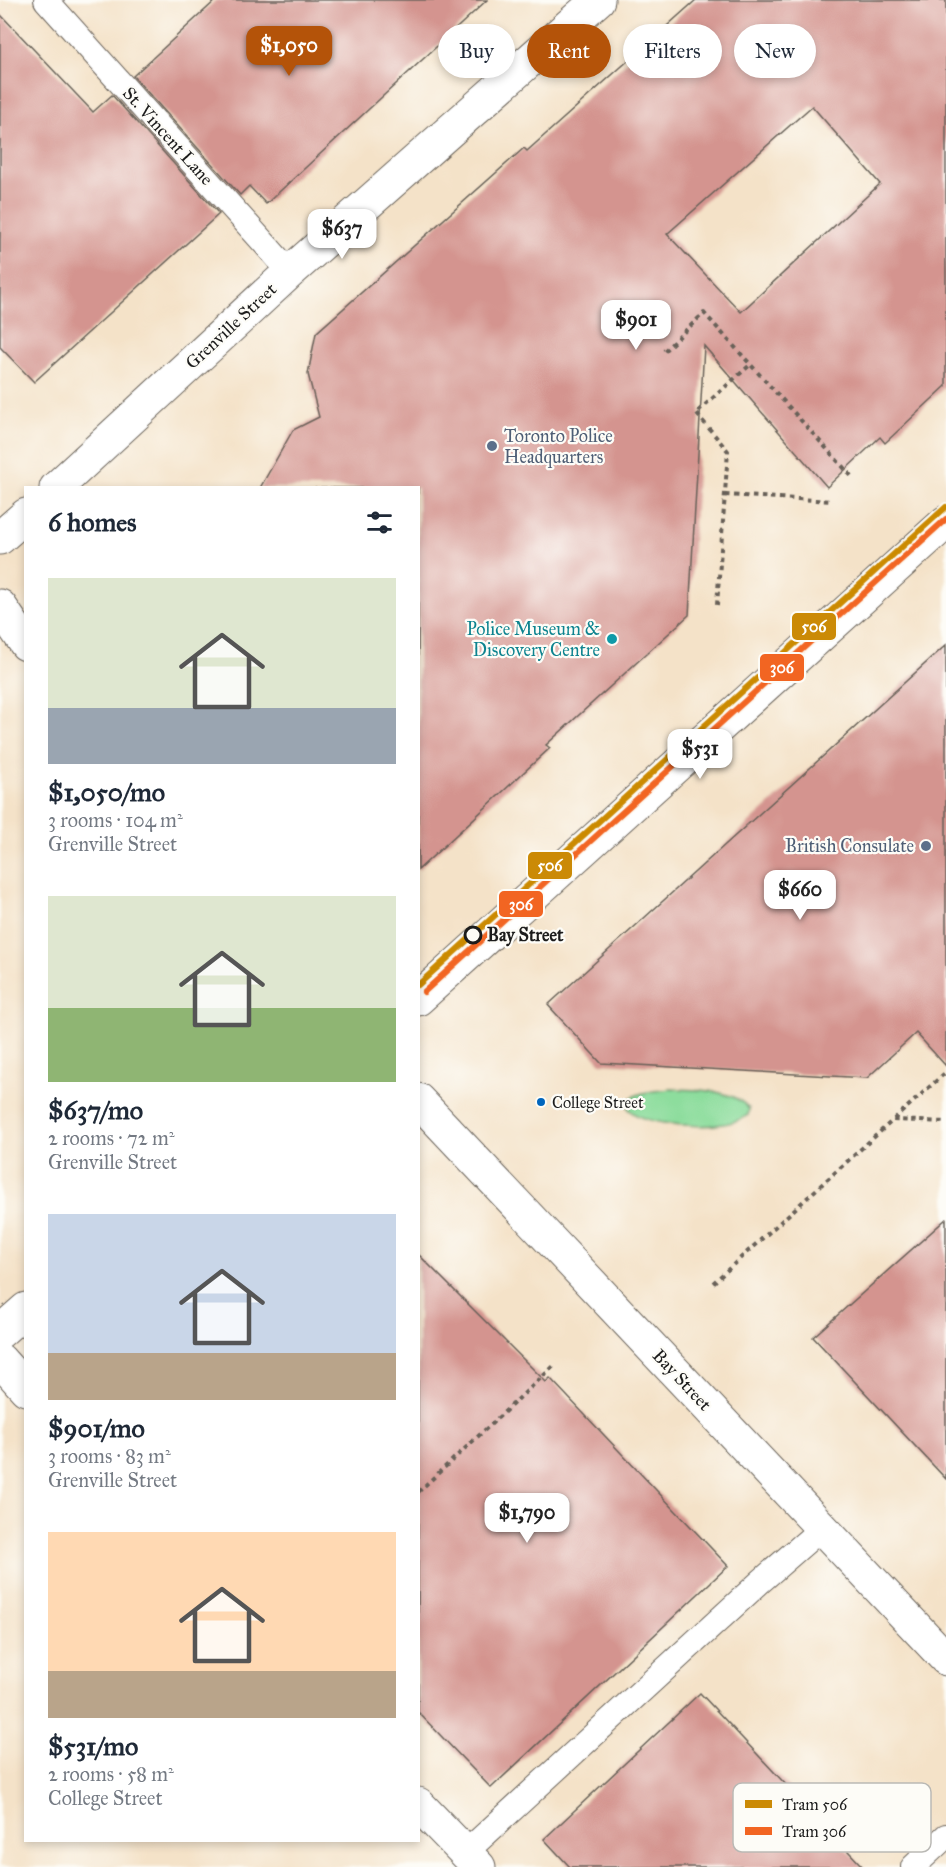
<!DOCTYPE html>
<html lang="en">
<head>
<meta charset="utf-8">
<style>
	:root { --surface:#fff; --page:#f6f6f7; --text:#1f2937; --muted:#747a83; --accent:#b45309 }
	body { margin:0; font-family:"IM FELL Great Primer",serif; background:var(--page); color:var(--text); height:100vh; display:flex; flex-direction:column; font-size:22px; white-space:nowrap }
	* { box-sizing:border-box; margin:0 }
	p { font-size:20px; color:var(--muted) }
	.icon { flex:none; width:33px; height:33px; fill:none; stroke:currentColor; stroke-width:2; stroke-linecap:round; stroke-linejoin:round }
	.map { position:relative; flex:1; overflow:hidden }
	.details { position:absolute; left:24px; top:486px; width:396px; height:1356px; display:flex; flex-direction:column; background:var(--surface); border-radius:0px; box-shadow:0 3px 9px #0003 }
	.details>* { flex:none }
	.banner { position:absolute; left:438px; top:24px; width:417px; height:54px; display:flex; gap:12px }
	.price { position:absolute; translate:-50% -51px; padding:0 14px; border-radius:12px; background:#fff; color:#222; font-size:20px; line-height:39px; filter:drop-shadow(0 2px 3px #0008) }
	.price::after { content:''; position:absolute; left:50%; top:36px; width:18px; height:14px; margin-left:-9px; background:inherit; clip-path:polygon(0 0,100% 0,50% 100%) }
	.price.selected { background:var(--accent); color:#fff }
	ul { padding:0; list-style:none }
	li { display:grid; align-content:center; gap:12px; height:318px; padding:0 24px }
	li span { display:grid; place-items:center; height:186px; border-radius:0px; color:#555 }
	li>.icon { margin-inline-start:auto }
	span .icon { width:108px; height:108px; fill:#fffc; stroke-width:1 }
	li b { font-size:26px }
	h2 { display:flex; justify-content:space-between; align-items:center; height:72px; padding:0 24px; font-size:26px }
	.tag { padding:0 21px; border-radius:27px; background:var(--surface); box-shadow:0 3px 9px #0003; font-size:21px; line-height:54px }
	.tag.selected { background:var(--accent); color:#fff }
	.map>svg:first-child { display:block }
</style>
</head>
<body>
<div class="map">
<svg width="946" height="1867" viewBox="0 0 946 1867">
	<rect width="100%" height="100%" fill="#fdfcf7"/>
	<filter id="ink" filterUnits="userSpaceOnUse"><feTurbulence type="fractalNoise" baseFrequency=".0167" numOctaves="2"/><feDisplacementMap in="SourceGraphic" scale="12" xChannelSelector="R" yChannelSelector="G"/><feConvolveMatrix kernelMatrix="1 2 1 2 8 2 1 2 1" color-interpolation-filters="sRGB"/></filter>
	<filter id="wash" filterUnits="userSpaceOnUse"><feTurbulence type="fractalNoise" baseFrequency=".008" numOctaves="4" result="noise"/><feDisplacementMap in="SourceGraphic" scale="24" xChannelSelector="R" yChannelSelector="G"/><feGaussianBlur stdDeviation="1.35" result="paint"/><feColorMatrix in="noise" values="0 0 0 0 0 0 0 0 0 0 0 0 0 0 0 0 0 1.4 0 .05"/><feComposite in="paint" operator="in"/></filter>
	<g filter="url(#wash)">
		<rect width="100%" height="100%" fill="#f4e2c8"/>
		<path fill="#8ddd9d" stroke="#547c5c" stroke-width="1.5" d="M671,1089C695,1090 733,1088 749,1109L748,1115C739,1121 728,1124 717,1125C698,1127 628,1126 626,1102C637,1091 656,1091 671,1089Z"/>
		<g id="blocks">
			<g fill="#d4948f" fill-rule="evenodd">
				<polygon points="216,0 487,0 266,204 249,186 240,195 133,76"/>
				<path d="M696,0H946V386L885,443L880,437L827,487L704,346L689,615L546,745L550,748L418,870V488H260L293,430L319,417L308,374L316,333L524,148L527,151ZM812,106L880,184L741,312L667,234Z"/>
				<polygon points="0,14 93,112 112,95 219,214 34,382 0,347"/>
				<polygon points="946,645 946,1066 916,1033 867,1078 601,1063 548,1005"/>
				<polygon points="946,1219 946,1479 813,1337"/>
				<polygon points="418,1254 546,1382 550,1378 728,1566 491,1788 418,1712"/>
				<polygon points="700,1693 863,1867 570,1867 544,1839"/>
			</g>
		</g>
	</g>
	<g filter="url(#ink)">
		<use href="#blocks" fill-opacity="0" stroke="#686158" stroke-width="1.5"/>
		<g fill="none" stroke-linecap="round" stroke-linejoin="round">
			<defs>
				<g id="lane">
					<polyline points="46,0 290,272"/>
					<polyline points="465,1853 760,1582 822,1528"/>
					<polyline points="913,1867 946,1836"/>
				</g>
				<g id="street">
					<polyline points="56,488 290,272 598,0"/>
					<polyline points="0,538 26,515"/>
					<polyline points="0,1360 26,1389"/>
					<polyline points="418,1804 479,1867"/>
				</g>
				<g id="secondary">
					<polyline points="418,999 946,522"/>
					<polyline points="0,1332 26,1309"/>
				</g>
				<g id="primary">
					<polyline points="0,606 26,644"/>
					<polyline points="418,1100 946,1659"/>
				</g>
			</defs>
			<use href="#lane" stroke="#686158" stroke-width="26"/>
			<use href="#street" stroke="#686158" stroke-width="35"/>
			<use href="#secondary" stroke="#686158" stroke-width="35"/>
			<use href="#primary" stroke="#686158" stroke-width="35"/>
			<g stroke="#686158" stroke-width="4" stroke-dasharray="4.5 4.5" stroke-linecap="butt">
				<polyline points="664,351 704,313 854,479"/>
				<polyline points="725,495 832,501"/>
				<polyline points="717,605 728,451 696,413 751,364"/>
				<polyline points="894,1119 946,1072"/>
				<polyline points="713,1283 893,1120 946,1122"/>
				<polyline points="418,1492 556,1364"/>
			</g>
			<use href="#lane" stroke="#fff" stroke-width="24"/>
			<use href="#street" stroke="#fff" stroke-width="33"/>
			<use href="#secondary" stroke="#fff" stroke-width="33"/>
			<use href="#primary" stroke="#fff" stroke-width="33"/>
			<defs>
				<polyline id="tram-1" points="418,985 946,507"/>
				<polyline id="tram-2" points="424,992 946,519"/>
			</defs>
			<use href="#tram-1" stroke="#fdfcf7" stroke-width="10"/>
			<use href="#tram-2" stroke="#fdfcf7" stroke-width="10"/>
			<use href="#tram-1" stroke="#cb8a06" stroke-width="6"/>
			<use href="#tram-2" stroke="#f26522" stroke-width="6"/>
		</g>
	</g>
	<g fill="#5c6f8a" stroke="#fdfcf7" stroke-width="2">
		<circle cx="492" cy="446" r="6"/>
		<circle cx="926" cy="846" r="6"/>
	</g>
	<circle fill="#0f9aa8" stroke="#fdfcf7" stroke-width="2" cx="612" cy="639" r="6"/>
	<circle fill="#fdfcf7" stroke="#1c1c1c" stroke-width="3" cx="473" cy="935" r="8"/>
	<circle fill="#0065bd" stroke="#fdfcf7" stroke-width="2" cx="541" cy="1102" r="5"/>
	<g text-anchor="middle" stroke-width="4.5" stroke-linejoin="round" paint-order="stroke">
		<g font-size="16" fill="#1c1c1c" stroke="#fdfcf7" text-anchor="start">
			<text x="552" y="1108">College Street</text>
		</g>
		<g font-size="18" fill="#1c1c1c" stroke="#fdfcf7">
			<text transform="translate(168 136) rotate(48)" y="6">St. Vincent Lane</text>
			<text transform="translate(231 326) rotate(-43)" y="6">Grenville Street</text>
			<text transform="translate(682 1380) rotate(47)" y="6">Bay Street</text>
		</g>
		<g font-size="18" fill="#4e5e75" stroke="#fdfcf7" text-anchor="start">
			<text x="504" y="442">Toronto Police<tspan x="504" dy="21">Headquarters</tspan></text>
			<text x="914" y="852" text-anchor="end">British Consulate</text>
		</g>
		<g font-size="18" fill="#0d838f" stroke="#fdfcf7" text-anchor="end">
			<text x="600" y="635">Police Museum &amp;<tspan x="600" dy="21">Discovery Centre</tspan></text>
		</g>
		<g font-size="18" font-weight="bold" fill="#1c1c1c" stroke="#fdfcf7" text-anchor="start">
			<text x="487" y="941">Bay Street</text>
		</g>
	</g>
	<rect x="733" y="1783" width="198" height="69" rx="9" fill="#fdfcf7" stroke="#bab9b5" stroke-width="1.5"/>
	<rect x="745" y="1800" width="27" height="8" fill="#cb8a06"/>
	<rect x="745" y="1827" width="27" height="8" fill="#f26522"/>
	<g font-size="16" fill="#1c1c1c">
		<text x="782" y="1810">Tram 506</text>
		<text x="782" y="1837">Tram 306</text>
	</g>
	<g stroke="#fdfcf7" stroke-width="2">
		<rect x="791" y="612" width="46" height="29" rx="6" fill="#cb8a06"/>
		<rect x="759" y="653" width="46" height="29" rx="6" fill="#f26522"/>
		<rect x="527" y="851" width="46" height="29" rx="6" fill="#cb8a06"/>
		<rect x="498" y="890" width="46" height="28" rx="6" fill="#f26522"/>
	</g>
	<g font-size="16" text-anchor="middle" font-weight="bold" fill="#fff">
		<text x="814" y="632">506</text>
		<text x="782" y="673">306</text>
		<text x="550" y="871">506</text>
		<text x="521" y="910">306</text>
	</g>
</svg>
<b class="price selected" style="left:289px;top:77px">$1,050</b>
<b class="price" style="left:342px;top:260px">$637</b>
<b class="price" style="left:636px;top:351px">$901</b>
<b class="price" style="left:700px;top:780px">$531</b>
<b class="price" style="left:800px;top:921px">$660</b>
<b class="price" style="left:527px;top:1544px">$1,790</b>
<div class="banner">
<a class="tag">Buy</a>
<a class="tag selected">Rent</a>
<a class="tag">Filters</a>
<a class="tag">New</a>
</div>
<section class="details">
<h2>6 homes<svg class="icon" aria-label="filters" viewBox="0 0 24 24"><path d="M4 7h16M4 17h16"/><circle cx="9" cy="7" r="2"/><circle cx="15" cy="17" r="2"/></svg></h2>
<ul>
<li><span style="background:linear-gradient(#dfe7d0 70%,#9aa5b1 0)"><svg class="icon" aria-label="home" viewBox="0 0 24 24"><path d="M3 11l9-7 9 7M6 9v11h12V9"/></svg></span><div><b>$1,050/mo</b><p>3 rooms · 104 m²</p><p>Grenville Street</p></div></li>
<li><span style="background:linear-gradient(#dfe7d0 60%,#8fb573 0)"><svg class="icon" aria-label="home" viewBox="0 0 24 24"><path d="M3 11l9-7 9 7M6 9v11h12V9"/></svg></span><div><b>$637/mo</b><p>2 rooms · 72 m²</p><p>Grenville Street</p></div></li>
<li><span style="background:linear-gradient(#c9d6e8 75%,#b9a48a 0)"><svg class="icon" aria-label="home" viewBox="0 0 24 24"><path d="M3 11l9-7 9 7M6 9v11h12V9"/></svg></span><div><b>$901/mo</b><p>3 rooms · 83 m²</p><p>Grenville Street</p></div></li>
<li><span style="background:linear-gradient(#ffd9b3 75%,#b9a48a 0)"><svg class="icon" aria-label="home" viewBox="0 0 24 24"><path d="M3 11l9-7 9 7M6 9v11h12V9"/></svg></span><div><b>$531/mo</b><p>2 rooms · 58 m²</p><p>College Street</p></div></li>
</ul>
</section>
</div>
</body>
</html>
